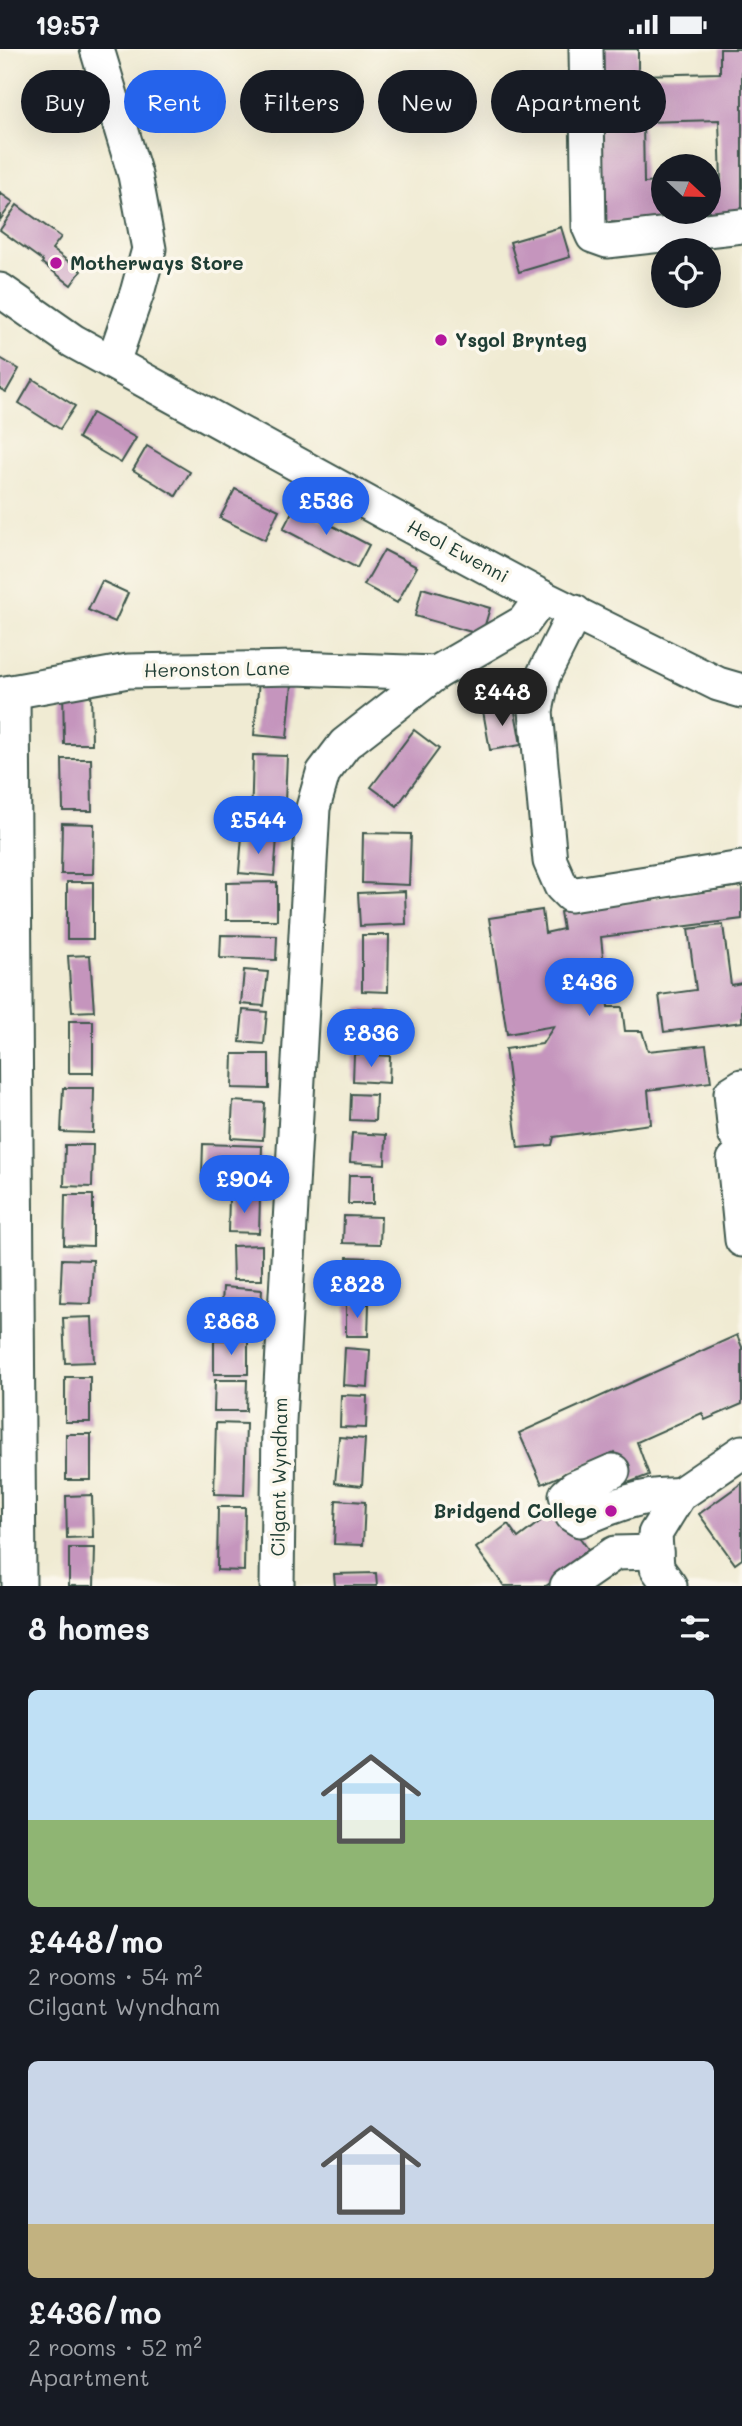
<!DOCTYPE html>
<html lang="en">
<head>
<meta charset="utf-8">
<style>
	:root { --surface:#171b24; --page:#20242c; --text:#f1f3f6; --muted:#9ea1a6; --accent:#2563eb }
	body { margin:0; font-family:Mali,sans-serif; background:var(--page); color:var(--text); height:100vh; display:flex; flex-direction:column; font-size:26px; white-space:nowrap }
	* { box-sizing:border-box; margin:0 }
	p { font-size:23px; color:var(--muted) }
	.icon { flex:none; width:38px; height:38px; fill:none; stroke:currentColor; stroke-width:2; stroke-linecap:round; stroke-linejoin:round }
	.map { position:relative; height:1537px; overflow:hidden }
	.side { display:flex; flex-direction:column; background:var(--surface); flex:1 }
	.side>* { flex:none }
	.guide { position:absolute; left:21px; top:21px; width:700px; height:63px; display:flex; gap:14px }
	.needle { width:46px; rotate:112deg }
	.tools { position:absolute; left:651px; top:105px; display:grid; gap:14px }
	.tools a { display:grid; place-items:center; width:70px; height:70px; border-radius:50%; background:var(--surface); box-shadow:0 7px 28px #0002; font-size:35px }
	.price { position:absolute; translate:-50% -60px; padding:0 16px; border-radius:24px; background:var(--accent); color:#fff; font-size:23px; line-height:46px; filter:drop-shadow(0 2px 4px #0008) }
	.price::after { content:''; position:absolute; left:50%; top:42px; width:21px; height:16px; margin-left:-10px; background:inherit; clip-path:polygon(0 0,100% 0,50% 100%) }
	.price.on { background:#222; color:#fff }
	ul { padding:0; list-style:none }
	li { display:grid; align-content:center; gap:14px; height:371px; padding:0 28px }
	li span { display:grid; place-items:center; height:217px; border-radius:10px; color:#555 }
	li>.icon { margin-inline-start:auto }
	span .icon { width:126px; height:126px; fill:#fffc; stroke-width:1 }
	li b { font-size:30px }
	h2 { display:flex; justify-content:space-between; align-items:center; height:84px; padding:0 28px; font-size:30px }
	.chip { padding:0 24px; border-radius:32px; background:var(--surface); box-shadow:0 7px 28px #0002; font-size:24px; line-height:63px }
	.chip.on { background:var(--accent); color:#fff }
	.status { display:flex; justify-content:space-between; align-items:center; height:49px; padding:0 35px; background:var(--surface); direction:ltr }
	.status svg { height:19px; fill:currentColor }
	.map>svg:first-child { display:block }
</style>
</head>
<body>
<div class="status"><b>19:57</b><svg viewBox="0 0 49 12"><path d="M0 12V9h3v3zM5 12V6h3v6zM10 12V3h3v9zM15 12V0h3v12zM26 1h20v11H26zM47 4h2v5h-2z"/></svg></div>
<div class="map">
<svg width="742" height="1537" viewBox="0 0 742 1537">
	<rect width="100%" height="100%" fill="#fbf7ec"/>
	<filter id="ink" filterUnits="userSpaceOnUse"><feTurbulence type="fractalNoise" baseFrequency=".0143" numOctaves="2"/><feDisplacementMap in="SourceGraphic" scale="14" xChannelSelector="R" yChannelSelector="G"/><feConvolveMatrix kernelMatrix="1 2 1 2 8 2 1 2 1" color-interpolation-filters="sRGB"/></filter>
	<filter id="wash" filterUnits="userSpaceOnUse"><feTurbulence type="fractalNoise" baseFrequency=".00686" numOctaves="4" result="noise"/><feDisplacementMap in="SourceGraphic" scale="28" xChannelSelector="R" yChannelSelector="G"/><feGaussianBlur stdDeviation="1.57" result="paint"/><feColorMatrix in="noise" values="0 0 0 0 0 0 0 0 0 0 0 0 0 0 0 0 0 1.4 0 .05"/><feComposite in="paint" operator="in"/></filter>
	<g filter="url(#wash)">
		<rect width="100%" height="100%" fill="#f0ebd3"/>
		<g id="blocks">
			<g fill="#c595bd" fill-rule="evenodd">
				<path d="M594,0H638V26L720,24V0H742V174L602,173ZM719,71L721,132H709V163H663V133L644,134L643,73Z"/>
				<polygon points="0,144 13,153 0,171"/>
				<polygon points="17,156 61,188 52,200 81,222 71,236 42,214 43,212 0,181"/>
				<polygon points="561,178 570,208 519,223 510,193"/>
				<polygon points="0,309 19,320 6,343 0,340"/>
				<polygon points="33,330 75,357 60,380 19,354"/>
				<polygon points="92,364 136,389 121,414 78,389"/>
				<polygon points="147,397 190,423 176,447 133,421"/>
				<polygon points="235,440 279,461 265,491 220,469"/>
				<polygon points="295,457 369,496 357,519 283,480"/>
				<polygon points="384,501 417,518 397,554 364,536"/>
				<polygon points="102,532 128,544 115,573 88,561"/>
				<polygon points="422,539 490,559 482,586 415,567"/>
				<polygon points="260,621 293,624 287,689 254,686"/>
				<polygon points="91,637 92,695 64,695 63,638"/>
				<polygon points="514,657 521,696 490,701 483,662"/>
				<polygon points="414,681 439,700 397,757 371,738"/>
				<polygon points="253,706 287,707 284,775 251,773"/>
				<polygon points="62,710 91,710 92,762 63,762"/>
				<polygon points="62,774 94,775 93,825 61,825"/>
				<polygon points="363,784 411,785 409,836 362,834"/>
				<polygon points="242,787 277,789 274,827 239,824"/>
				<rect x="67" y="833" width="26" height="57"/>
				<polygon points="277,833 277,871 226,871 226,834"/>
				<polygon points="742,837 742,870 601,888 608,958 622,958 625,982 642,982 648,1002 706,996 711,1033 648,1041 651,1075 554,1088 552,1096 518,1099 505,1000 542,995 554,977 507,985 489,869 542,861 545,884 563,880 560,863"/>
				<polygon points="405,842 406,875 360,877 358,844"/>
				<polygon points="723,876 731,936 742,934 742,973 664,983 659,946 696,941 688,880"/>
				<polygon points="221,886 277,887 276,911 220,909"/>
				<polygon points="362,886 389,886 388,943 362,942"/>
				<polygon points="90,906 94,962 72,963 68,907"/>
				<polygon points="244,921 268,923 264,957 241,955"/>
				<polygon points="358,959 389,960 389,992 357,991"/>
				<polygon points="243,961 267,963 264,995 240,993"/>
				<rect x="69" y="972" width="24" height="52"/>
				<polygon points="233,1005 269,1005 269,1040 232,1039"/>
				<polygon points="354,1005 390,1007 389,1034 353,1032"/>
				<polygon points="63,1039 94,1039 93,1084 61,1083"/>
				<polygon points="351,1045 376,1046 375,1072 350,1071"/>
				<polygon points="233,1052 265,1054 263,1091 231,1089"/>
				<polygon points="352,1084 386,1086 385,1115 350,1113"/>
				<polygon points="203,1095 262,1097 261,1129 202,1127"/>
				<polygon points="65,1096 93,1096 92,1138 64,1137"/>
				<polygon points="349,1126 373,1126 373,1155 348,1155"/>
				<polygon points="65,1146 93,1146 93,1197 64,1196"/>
				<polygon points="229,1149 260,1149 259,1184 228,1183"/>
				<polygon points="344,1167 381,1168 380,1195 343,1194"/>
				<polygon points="262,1196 262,1231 233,1231 232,1197"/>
				<polygon points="347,1208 371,1209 369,1238 345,1237"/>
				<polygon points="62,1210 93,1211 91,1255 60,1254"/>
				<polygon points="223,1238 262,1241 260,1273 221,1270"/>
				<polygon points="346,1255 369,1255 368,1287 346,1287"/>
				<polygon points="92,1268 94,1313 65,1314 63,1269"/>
				<polygon points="737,1286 742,1298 742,1355 705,1371 702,1364 637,1393 649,1426 625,1435 614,1403 542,1435 519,1384"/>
				<rect x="214" y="1291" width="34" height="34"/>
				<polygon points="345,1299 370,1301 368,1338 343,1336"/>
				<rect x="65" y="1328" width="25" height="45"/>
				<polygon points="215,1331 247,1331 246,1362 214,1362"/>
				<polygon points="341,1346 367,1347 366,1379 340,1378"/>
				<polygon points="216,1374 246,1375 244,1446 214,1445"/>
				<rect x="66" y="1385" width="25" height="46"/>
				<polygon points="339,1388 365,1390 362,1437 335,1434"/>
				<polygon points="742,1434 742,1510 735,1515 699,1465"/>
				<polygon points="92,1446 93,1488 67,1489 66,1447"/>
				<polygon points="336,1451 365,1453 363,1496 334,1495"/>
				<polygon points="218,1458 245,1458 244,1522 217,1521"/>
				<polygon points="558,1459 591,1504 546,1537 504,1537 476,1499 508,1475 518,1489"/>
				<polygon points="69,1499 95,1499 94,1537 69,1537"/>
				<polygon points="376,1524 377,1537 335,1537 334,1525"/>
			</g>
		</g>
	</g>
	<g filter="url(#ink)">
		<use href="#blocks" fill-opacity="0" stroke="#3e574c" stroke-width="2"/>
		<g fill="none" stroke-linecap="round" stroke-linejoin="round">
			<defs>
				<g id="minor">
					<polyline points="97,0 135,126 149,200 137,244 113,313"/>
					<polyline points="586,0 589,178 593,187 607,192 742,177"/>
					<polyline points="0,241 73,292 384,463 542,548 718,635 742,642"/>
					<polyline points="575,563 543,627 536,662 550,812 561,837 570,846 742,819"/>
					<polyline points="13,643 19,1537"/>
					<polyline points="0,645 128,622 295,619 436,624"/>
					<polyline points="735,1085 731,1044 742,1037"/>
					<polyline points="742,1104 734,1111 742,1191"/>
					<path d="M613,1422L574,1439L566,1446L572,1466L580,1471C613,1457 644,1444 679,1446"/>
					<polyline points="277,1537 279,1372 313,759 323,724 345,695 436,624 524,573 542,548"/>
					<polyline points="567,1537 615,1504 656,1503"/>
					<polyline points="670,1537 657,1519 655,1485 679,1446 742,1403"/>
				</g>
			</defs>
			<use href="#minor" stroke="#3e574c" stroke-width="37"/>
			<use href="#minor" stroke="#fff" stroke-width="33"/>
		</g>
	</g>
	<g fill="#b5179e" stroke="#fbf7ec" stroke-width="2.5">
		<circle cx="56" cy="214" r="7"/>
		<circle cx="441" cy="291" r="7"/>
		<circle cx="611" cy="1462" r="7"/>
	</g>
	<g text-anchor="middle" stroke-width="7" stroke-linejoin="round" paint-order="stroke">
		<g font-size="19" font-weight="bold" fill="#1f3d34" stroke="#fbf7ec" text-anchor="start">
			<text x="70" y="221">Motherways Store</text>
			<text x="455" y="298">Ysgol Brynteg</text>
			<text x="597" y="1469" text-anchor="end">Bridgend College</text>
		</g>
		<g font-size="19" fill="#1f3d34" stroke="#fbf7ec">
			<text transform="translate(458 502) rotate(28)" y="7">Heol Ewenni</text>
			<text transform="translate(217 620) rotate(-1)" y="7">Heronston Lane</text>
			<text transform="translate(279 1428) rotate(-89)" y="7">Cilgant Wyndham</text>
		</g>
	</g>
</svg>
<div class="tools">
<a><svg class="needle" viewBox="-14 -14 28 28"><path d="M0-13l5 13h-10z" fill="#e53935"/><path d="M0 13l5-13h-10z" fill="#9ea1a6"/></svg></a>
<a><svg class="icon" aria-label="locate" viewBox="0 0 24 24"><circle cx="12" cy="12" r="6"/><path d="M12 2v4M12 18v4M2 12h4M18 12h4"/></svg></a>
</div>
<b class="price" style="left:326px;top:488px">£536</b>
<b class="price on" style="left:502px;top:679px">£448</b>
<b class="price" style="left:258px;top:807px">£544</b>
<b class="price" style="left:589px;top:969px">£436</b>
<b class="price" style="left:371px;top:1020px">£836</b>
<b class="price" style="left:244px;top:1166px">£904</b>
<b class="price" style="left:357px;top:1271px">£828</b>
<b class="price" style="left:231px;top:1308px">£868</b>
<div class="guide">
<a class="chip">Buy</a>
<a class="chip on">Rent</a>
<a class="chip">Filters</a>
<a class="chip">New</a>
<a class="chip">Apartment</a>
</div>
</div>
<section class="side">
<h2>8 homes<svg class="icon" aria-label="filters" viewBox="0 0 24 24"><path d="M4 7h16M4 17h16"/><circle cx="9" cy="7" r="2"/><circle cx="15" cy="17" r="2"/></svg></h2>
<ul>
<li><span style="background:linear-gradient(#bfe0f5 60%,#8fb573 0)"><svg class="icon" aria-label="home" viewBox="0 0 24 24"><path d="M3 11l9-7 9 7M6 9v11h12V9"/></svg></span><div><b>£448/mo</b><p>2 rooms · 54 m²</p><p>Cilgant Wyndham</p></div></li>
<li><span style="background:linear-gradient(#c9d6e8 75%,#c2b280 0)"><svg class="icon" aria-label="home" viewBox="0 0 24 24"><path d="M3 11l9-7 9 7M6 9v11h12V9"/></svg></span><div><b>£436/mo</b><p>2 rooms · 52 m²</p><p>Apartment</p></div></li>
</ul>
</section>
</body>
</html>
